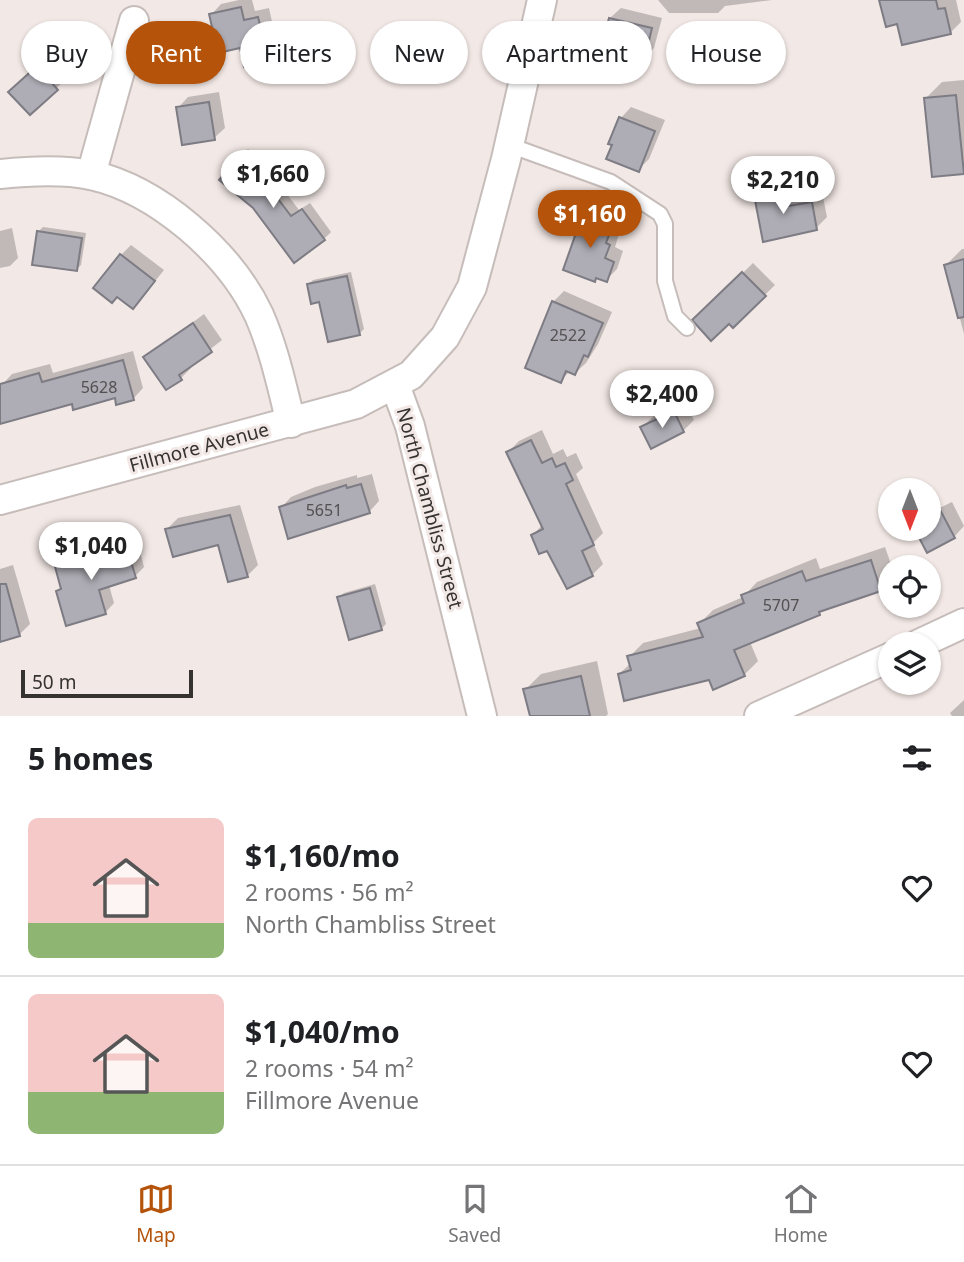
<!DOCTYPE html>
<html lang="en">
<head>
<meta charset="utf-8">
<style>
	:root { --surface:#fff; --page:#f2f2f2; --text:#202124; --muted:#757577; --line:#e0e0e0; --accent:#b45309 }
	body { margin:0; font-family:"Noto Sans",sans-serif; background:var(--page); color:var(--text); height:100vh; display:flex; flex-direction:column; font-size:26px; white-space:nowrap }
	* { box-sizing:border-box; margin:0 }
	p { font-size:23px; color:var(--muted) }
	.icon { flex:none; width:38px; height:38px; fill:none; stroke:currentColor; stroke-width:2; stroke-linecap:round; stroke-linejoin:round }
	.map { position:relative; height:716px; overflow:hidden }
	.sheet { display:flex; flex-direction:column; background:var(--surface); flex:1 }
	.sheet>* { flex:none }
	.hud { position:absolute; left:21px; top:21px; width:922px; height:63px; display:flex; gap:14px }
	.needle { width:46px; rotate:180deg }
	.tools { position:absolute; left:878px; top:478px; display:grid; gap:14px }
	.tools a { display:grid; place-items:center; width:63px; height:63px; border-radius:50%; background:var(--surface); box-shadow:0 2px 5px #0004; font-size:35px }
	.scale { position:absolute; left:21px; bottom:18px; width:172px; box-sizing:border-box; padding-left:7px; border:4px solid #353230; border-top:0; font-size:19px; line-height:24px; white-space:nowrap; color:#353230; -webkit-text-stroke:5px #f2e8e5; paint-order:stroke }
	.price { position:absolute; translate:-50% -60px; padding:0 16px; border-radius:24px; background:#fff; color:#222; font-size:23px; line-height:46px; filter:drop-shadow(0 2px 4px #0008) }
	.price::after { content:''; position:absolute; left:50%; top:42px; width:21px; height:16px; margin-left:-10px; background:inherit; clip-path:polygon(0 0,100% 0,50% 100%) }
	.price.on { background:var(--accent); color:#fff }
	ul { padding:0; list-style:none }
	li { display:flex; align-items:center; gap:21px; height:175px; padding:0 28px }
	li+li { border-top:2px solid var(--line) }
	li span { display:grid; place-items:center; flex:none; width:196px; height:140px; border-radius:10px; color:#555 }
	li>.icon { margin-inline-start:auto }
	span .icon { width:84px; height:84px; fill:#fffc; stroke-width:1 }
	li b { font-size:30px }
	h2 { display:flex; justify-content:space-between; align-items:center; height:84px; padding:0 28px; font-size:30px }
	.tag { padding:0 24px; border-radius:32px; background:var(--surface); box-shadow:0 2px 5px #0004; font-size:24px; line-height:63px }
	.tag.on { background:var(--accent); color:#fff }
	.tabs { display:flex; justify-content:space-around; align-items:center; height:98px; border-top:2px solid var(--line); background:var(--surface); font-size:19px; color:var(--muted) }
	.tabs a { display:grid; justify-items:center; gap:4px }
	.tabs .on { color:var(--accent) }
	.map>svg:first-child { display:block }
</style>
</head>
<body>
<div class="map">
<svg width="964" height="716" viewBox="0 0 964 716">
	<rect width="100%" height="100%" fill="#f2e8e5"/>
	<g fill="#0003">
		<polygon points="239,0 252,0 255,11 269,8 278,49 268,60 241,46 211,15 221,4"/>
		<polygon points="658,0 772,0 725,6 718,13 669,13"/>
		<polygon points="881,0 956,0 961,22 950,33"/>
		<polygon points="621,8 662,18 654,48 643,59 640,58 638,66 627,77 610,18"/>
		<polygon points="48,57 67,78 30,113 21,82"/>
		<polygon points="964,80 964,171 963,172 926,98 942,82"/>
		<polygon points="219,92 225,128 214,138 178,108 188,97"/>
		<polygon points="631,107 665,120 649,159 638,170 610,143 621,118"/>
		<polygon points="248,149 282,178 278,182 299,210 310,203 331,232 324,239 222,179"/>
		<polygon points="796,180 798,196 822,192 827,217 816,228 756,196 767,185"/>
		<polygon points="596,203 623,213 615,233 619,234 615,247 623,251 617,269 606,280 598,277 595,280 585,214"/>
		<polygon points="43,227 86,233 81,265 76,270 38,232"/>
		<polygon points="12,228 18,258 10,266 0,268 0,231"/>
		<polygon points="131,245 164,270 143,296 121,255"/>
		<polygon points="962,249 964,249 964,334 946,265"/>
		<polygon points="753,263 775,285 733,326 729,321 695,320"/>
		<polygon points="351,272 364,329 359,334 308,285 313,280"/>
		<polygon points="564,291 612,312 598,344 586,363 575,373 570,371 560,381 553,302"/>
		<polygon points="204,314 222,340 190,365 191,368 181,378 145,358"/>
		<polygon points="133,351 143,388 133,399 116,396 73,402 0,423 0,387 12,374 50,364 53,373"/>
		<polygon points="684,401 694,420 683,431 642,427 653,417"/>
		<polygon points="542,430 553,454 563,449 567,457 576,453 583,468 576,474 603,533 593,543 603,564 592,575 548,548 533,535 543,524 508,452 519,441"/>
		<polygon points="372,474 379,501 369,512 281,508 291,497 315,487 357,475 357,478"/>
		<polygon points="952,502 964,526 954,537 929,528 929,513"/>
		<polygon points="240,505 258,565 247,576 219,543 167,529 178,518"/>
		<polygon points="136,536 144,567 135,576 109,585 114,603 105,613 58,591 63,587 56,564 65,554"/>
		<polygon points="885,547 892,567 891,579 880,589 825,608 819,614 750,642 758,661 744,675 710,678 619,674 631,663 629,657 643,643 701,628 699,624 713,610 743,597 757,582 816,558 820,569"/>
		<polygon points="13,565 30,624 19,635 0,640 0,569"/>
		<polygon points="375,584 386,624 381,629 339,597 344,593"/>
		<polygon points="597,661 608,714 606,716 531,716 525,690 541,674"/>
		<polygon points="964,700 964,716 952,716 950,713"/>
	</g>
	<g fill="#aeacb4" stroke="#7d7b83" stroke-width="2">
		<polygon points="879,0 936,0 938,9 945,8 951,34 902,45 897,24 886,27"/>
		<polygon points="241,7 244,20 258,17 269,61 244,67 240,48 218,53 209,14"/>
		<polygon points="609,18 652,28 644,61 633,58 628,79 595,71"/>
		<polygon points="37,66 58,90 30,115 8,92"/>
		<polygon points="956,95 964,174 932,177 924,98"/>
		<polygon points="209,102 215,140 182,145 176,107"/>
		<polygon points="619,117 655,131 639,172 606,159 612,145 608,144"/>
		<polygon points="240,156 276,186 272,191 291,216 302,209 325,240 294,263 253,208 219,180"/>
		<polygon points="785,190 788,206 812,202 817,230 763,242 754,195"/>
		<polygon points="583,213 613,224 606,243 610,245 605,258 614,262 607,282 596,278 595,282 563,270"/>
		<polygon points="37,231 82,238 77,271 32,265"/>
		<polygon points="120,254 155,281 133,309 117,297 112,303 93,288"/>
		<polygon points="964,259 964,317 958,318 944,265"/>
		<polygon points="742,272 766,296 733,328 729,324 711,341 692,320"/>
		<polygon points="347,276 360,335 328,342 319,302 311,304 307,284"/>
		<polygon points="552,301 603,323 588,357 584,355 575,375 566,371 561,383 525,368"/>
		<polygon points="193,323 212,352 179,375 182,380 166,390 143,357"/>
		<polygon points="123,360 134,400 116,405 115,398 73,410 72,404 0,424 0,384 39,373 42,382"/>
		<polygon points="674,411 684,432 651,449 640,427"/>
		<polygon points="531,440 542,463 552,458 556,467 565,463 573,480 566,484 594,545 582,551 593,576 567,589 547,551 539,554 531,535 543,529 506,452"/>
		<polygon points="361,484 370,513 288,539 279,507 346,485 347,488"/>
		<polygon points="929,489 955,538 927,553 914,528 929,528"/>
		<polygon points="230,515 248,577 228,582 218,545 173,557 165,529"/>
		<polygon points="126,545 136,578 99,590 106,614 66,626 56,591 61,589 54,563"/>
		<polygon points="871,560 881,591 819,612 820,615 734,650 745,676 713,690 709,680 624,701 618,674 631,670 627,656 703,637 697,623 744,603 741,595 802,571 806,581"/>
		<polygon points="0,584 6,584 20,636 0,642"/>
		<polygon points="370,588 382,630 349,640 337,597"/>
		<polygon points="581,676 590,716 530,716 523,689"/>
	</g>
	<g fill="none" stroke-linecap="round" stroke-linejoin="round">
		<defs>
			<polyline id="service" points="509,145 611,182 660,214 665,224 665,281 675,316 687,328"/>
			<g id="minor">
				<path d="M0,174C29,171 62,169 91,175C158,190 230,253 259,315C274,349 282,387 291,423"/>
				<polyline points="91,175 134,21"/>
				<polyline points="395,385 410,426 482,716"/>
				<polyline points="0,500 356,404 411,375 445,337 472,287 506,159 542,0"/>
				<polyline points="919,644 964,623"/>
				<polyline points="759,716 891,657"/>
			</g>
		</defs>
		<use href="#service" stroke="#c6bdba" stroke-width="18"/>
		<use href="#minor" stroke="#c6bdba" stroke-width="32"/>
		<use href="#service" stroke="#fff" stroke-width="14"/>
		<use href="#minor" stroke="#fff" stroke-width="28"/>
	</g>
	<g text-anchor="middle" stroke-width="6" stroke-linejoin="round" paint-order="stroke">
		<g font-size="16" fill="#535051">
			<text x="568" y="341">2522</text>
			<text x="99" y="393">5628</text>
			<text x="324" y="516">5651</text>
			<text x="781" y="611">5707</text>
		</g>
		<g font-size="19" fill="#353230" stroke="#f2e8e5">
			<text transform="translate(199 447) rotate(-15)" y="7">Fillmore Avenue</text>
			<text transform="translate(430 508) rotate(75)" y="7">North Chambliss Street</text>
		</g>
	</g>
</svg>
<div class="tools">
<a><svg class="needle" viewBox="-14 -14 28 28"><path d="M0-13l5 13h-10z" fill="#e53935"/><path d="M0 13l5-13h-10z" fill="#757577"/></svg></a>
<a><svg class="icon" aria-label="locate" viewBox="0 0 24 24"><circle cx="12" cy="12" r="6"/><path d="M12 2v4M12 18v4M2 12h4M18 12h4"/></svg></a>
<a><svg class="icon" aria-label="layers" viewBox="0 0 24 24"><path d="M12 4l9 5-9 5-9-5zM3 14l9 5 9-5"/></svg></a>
</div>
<div class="scale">50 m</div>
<b class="price" style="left:273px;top:210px">$1,660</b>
<b class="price" style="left:783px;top:216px">$2,210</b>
<b class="price on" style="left:590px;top:250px">$1,160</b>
<b class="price" style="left:662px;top:430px">$2,400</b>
<b class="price" style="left:91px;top:582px">$1,040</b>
<div class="hud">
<a class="tag">Buy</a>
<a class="tag on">Rent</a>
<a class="tag">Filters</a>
<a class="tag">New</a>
<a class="tag">Apartment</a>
<a class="tag">House</a>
</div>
</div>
<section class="sheet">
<h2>5 homes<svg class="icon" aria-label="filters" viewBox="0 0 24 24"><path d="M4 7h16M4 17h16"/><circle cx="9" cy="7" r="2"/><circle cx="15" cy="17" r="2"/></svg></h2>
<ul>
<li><span style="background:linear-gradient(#f6c9c9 75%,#8fb573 0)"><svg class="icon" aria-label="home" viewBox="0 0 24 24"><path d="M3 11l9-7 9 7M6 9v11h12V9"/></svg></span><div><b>$1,160/mo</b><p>2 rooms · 56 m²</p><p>North Chambliss Street</p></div><svg class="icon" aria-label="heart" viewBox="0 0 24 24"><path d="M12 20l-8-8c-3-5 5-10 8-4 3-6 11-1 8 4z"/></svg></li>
<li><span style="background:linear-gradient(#f6c9c9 70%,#8fb573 0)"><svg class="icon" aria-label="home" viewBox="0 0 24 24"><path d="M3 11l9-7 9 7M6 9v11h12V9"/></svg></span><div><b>$1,040/mo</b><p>2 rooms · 54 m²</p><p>Fillmore Avenue</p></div><svg class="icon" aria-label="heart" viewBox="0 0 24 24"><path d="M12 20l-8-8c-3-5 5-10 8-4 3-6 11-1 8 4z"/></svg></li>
</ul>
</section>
<nav class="tabs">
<a class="on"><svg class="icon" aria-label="map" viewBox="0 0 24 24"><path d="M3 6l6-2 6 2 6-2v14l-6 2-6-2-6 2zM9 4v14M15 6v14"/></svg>Map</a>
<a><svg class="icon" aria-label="saved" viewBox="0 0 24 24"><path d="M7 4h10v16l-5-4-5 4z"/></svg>Saved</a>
<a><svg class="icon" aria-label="home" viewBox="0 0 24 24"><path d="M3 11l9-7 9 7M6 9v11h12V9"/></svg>Home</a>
</nav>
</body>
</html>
